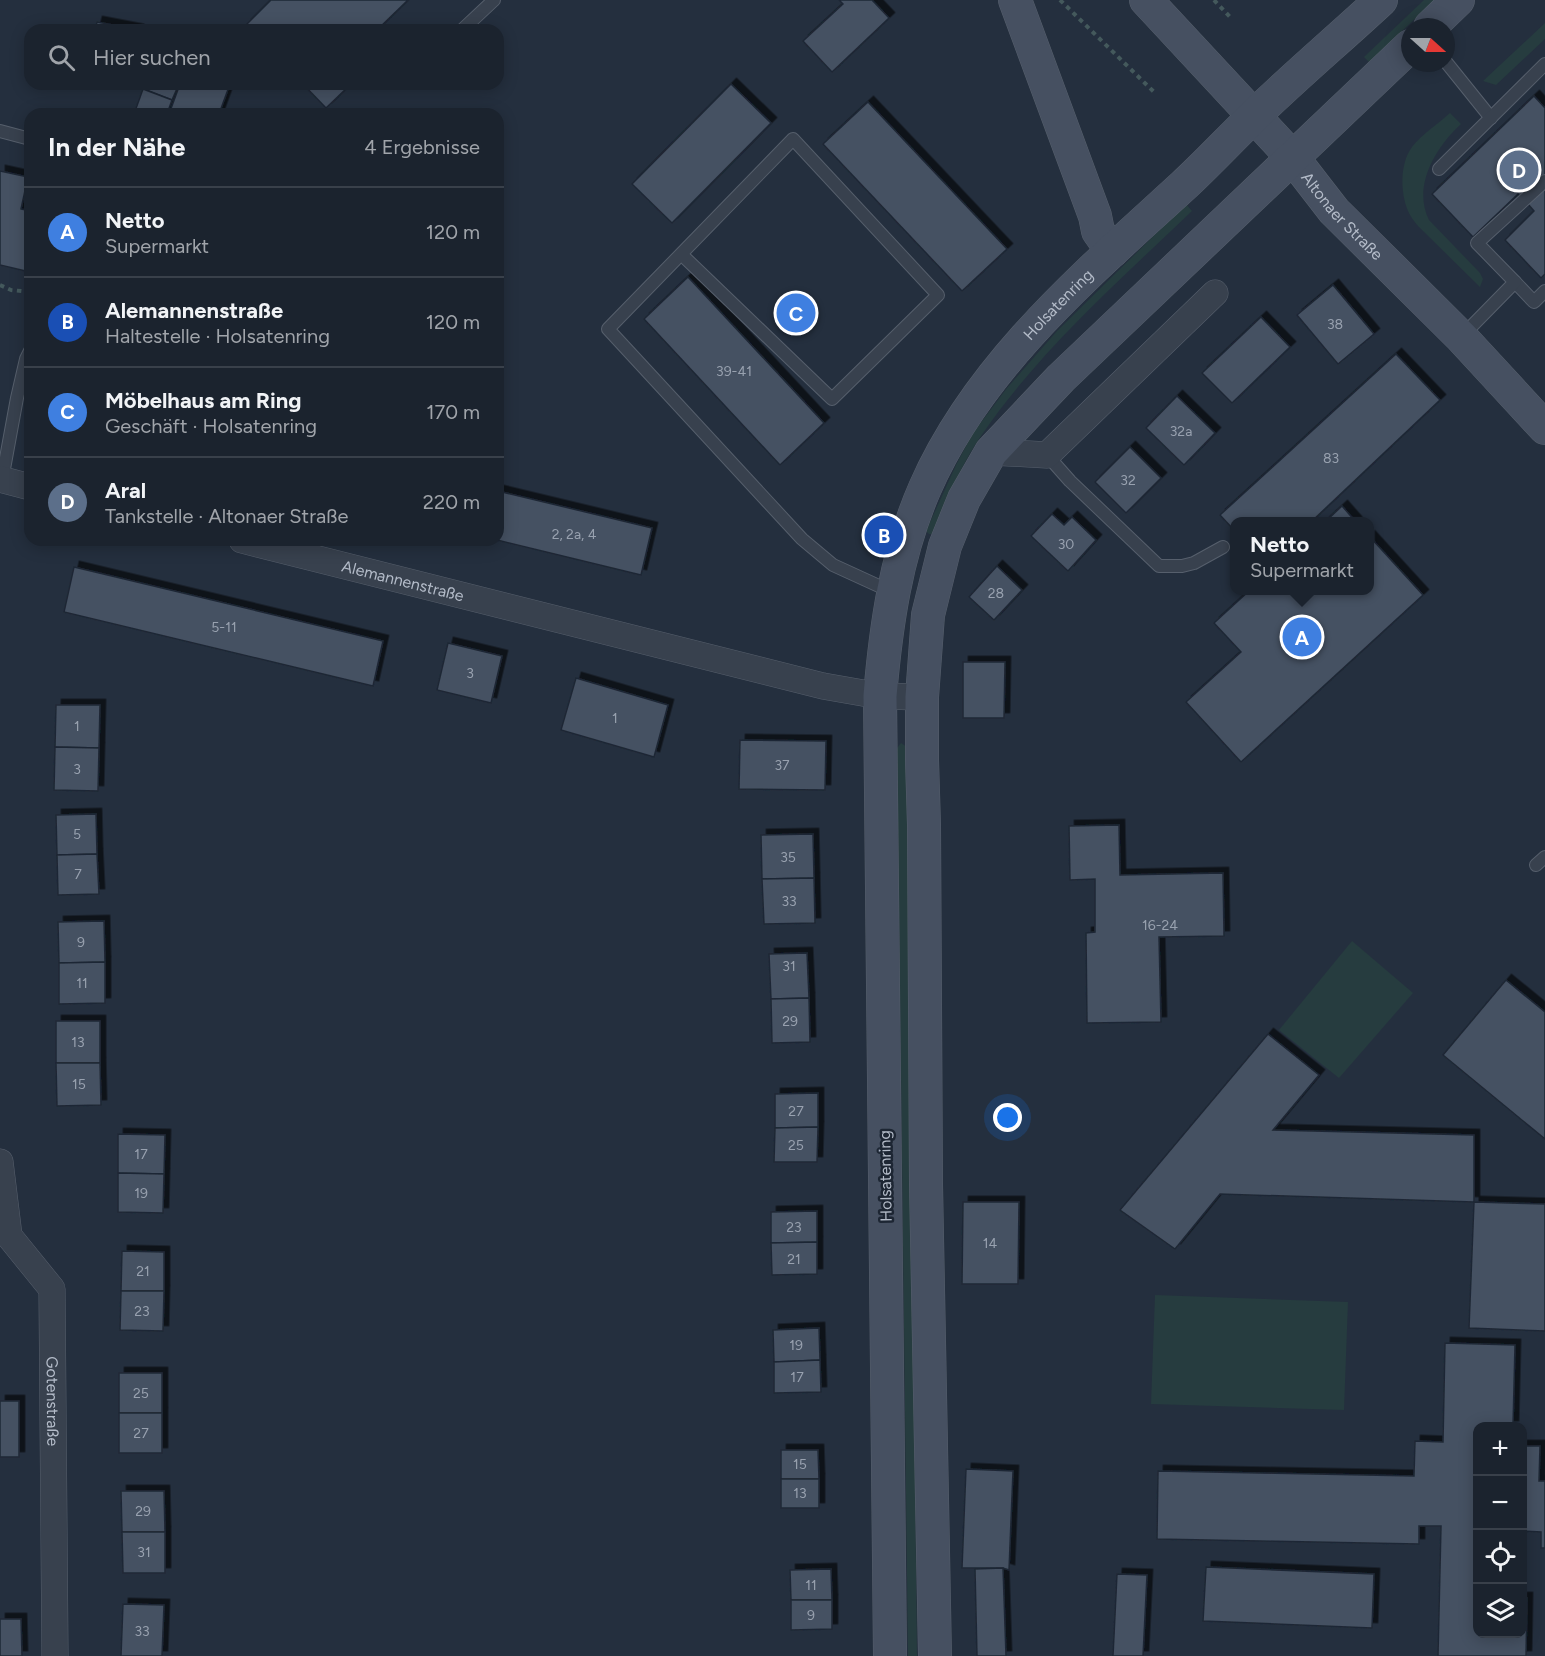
<!DOCTYPE html>
<html lang="de">
<meta charset="utf-8">
<style>
body{margin:0;font-family:Figtree,sans-serif;background:#242b36;color:#f1f3f6}
.controls{position:absolute;right:18px;bottom:18px;display:grid;overflow:hidden;border-radius:12px;box-shadow:0 3px 15px #0003}
.controls button{width:54px;height:54px;display:grid;place-items:center;padding:0;border:0;border-bottom:2px solid #39404a;background:#1b232e;color:#f1f3f6;font:30px sans-serif}
.compass{position:absolute;left:1401px;top:18px;width:54px;height:54px;border-radius:50%;background:#1b232e;box-shadow:0 3px 15px #0003;rotate:111deg}
.you{position:absolute;left:1008px;top:1118px;width:21px;height:21px;margin:-15px;border:4px solid #fff;border-radius:50%;background:#1a73e8;box-shadow:0 0 0 9px #1a73e833}
.badge{display:grid;place-items:center;width:39px;height:39px;border-radius:50%;background:#8ab4f8;color:#fff;font-size:20px;font-weight:700}
.pin{position:absolute;translate:-50% -50%;border:3px solid #fff;box-shadow:0 2px 6px #0006}
.popup{position:absolute;left:1230px;top:517px;width:144px;height:78px;box-sizing:border-box;display:grid;place-content:center;border-radius:12px;background:#1b232e;filter:drop-shadow(0 2px 4px #0005);font-size:20px;white-space:nowrap;color:#a0a4aa}
.popup b{font-size:22px;color:#f1f3f6}
.popup::after{content:'';position:absolute;left:50%;top:100%;margin-left:-12px;border:12px solid transparent;border-top-color:#1b232e}
.list{margin:0;padding:0;list-style:none}
h2{display:flex;justify-content:space-between;align-items:center;height:78px;margin:0;padding:0 24px;font-size:26px}
h2 small{font-size:20px;font-weight:400;color:#a0a4aa}
.list li{display:grid;grid-template-columns:39px 1fr auto;gap:18px;align-items:center;box-sizing:border-box;height:90px;padding:0 24px;border-top:2px solid #39404a}
.list b{display:block;font-size:22px;white-space:nowrap}
.list p{margin:0;font-size:20px;white-space:nowrap;color:#a0a4aa}
.list em{font-size:20px;font-style:normal;color:#a0a4aa}
.icon{flex:none;width:33px;height:33px;fill:none;stroke:currentColor;stroke-width:2;stroke-linecap:round;stroke-linejoin:round}
.map{position:relative;flex:none;width:1545px;height:1656px;overflow:hidden}
.search{position:absolute;background:#1b232e;box-shadow:0 3px 15px #0003;left:24px;top:24px;width:480px;height:66px;display:flex;align-items:center;gap:15px;box-sizing:border-box;padding:0 21px;border-radius:18px;color:#a0a4aa;font-size:22px}
.panel{position:absolute;background:#1b232e;box-shadow:0 3px 15px #0003;left:24px;top:108px;width:480px;height:438px;border-radius:18px}
.map>svg:first-child{display:block}
.grass{fill:#263c3f}
.building{fill:#455162;stroke:#1f2835;stroke-width:1.5;filter:url(#shadow)}
.lines{fill:none;stroke-linecap:round;stroke-linejoin:round}
.lane-casing{stroke:#565f6c;stroke-width:14}
.street-casing{stroke:#565f6c;stroke-width:27}
.secondary-casing{stroke:#565f6c;stroke-width:34}
.path{stroke:#44595c;stroke-width:4;stroke-dasharray:4.5 4.5;stroke-linecap:butt}
.lane{stroke:#38414e;stroke-width:12}
.street{stroke:#38414e;stroke-width:26}
.secondary{stroke:#465061;stroke-width:33}
.labels{text-anchor:middle;stroke-width:5;stroke-linejoin:round;paint-order:stroke}
.number-label{font-size:14px;fill:#98a1af}
.street-label{font-size:16px;fill:#b4bcc9;stroke:#1d2633}
</style>
<div class="map">
<svg width="1545" height="1656" viewBox="0 0 1545 1656">
<defs>
<filter id="shadow"><feDropShadow dx="5.5" dy="-5.5" stdDeviation="0" flood-color="#0009"/></filter>
</defs>
<rect width="100%" height="100%" fill="#242f3e"/>
<g class="grass">
<path d="M1424,0H1435L1369,62L1364,57Z"/>
<path d="M1545,23V39L1496,85L1483,81Z"/>
<path d="M1450,113L1461,124C1436,147 1412,186 1429,220L1480,273L1483,279L1480,287L1418,226C1415,222 1412,219 1410,215C1400,197 1399,164 1412,147C1422,134 1438,124 1450,113Z"/>
<path d="M1186,204L1192,211C1118,282 1039,351 981,436C960,466 947,501 933,534H929L927,532V529L956,465L973,433L1007,388L1057,331Z"/>
<path d="M901,743L907,747L917,1656H908L897,748Z"/>
<path d="M1352,941L1413,993L1339,1078L1279,1030Z"/>
<path d="M1155,1295L1348,1302L1344,1410L1151,1404Z"/>
</g>
<g class="building">
<path d="M271,0H408L377,30H251L246,25Z"/>
<path d="M839,0H872L889,18L832,72L803,41L843,4Z"/>
<path d="M97,22L139,30H95Z"/>
<path d="M131,84H179L172,100Z"/>
<path d="M180,84H230L219,114H169Z"/>
<path d="M303,84H351L326,108Z"/>
<path d="M731,84L771,123L672,223L632,184Z"/>
<path d="M143,89L172,100L167,114H134Z"/>
<path d="M1534,96L1545,108V188L1528,204L1518,194L1473,237L1432,194Z"/>
<path d="M868,102L1007,249L962,291L823,144Z"/>
<path d="M0,171L28,177L21,209L30,211V272L0,265Z"/>
<path d="M1545,188V274L1541,278L1505,240L1534,211L1528,204Z"/>
<path d="M688,277L824,423L780,465L644,319Z"/>
<path d="M1333,285L1374,334L1338,364L1297,315Z"/>
<path d="M1261,317L1290,347L1232,403L1202,373Z"/>
<path d="M1396,354L1440,400L1311,522H1234V530L1220,515Z"/>
<path d="M1177,396L1215,433L1184,465L1146,428Z"/>
<path d="M1130,447L1161,478L1126,513L1095,482Z"/>
<path d="M498,491L652,528L641,575L497,540Z"/>
<path d="M1342,506L1356,522H1325Z"/>
<path d="M1052,514L1064,525L1072,517L1096,540L1068,571L1031,536Z"/>
<path d="M1370,537L1423,595L1241,762L1186,702L1241,652L1214,623L1250,590H1370Z"/>
<path d="M997,566L1022,590L994,620L969,597Z"/>
<path d="M74,567L383,641L373,686L64,612Z"/>
<path d="M448,643L502,656L491,703L437,690Z"/>
<path d="M963,662H1005L1004,718H963Z"/>
<path d="M576,678L668,705L654,757L561,730Z"/>
<path d="M56,705H100L99,748L55,747Z"/>
<path d="M740,740L826,741L825,790L739,789Z"/>
<path d="M55,747L99,748L98,791L54,790Z"/>
<path d="M96,814L97,854L57,855L56,815Z"/>
<path d="M1119,825L1120,875L1223,873L1224,936L1159,937L1161,1022L1087,1023L1086,933L1095,932V879L1070,880L1069,826Z"/>
<path d="M813,834L814,878L762,879L761,835Z"/>
<path d="M97,854L99,894L58,895L57,855Z"/>
<path d="M814,878L815,923L764,924L762,879Z"/>
<path d="M104,921L105,962L59,963L58,922Z"/>
<path d="M807,953L809,998L771,999L769,954Z"/>
<path d="M105,962V1003L59,1004V963Z"/>
<path d="M1506,980L1545,1012V1139L1443,1055Z"/>
<path d="M809,998L810,1042L772,1043L771,999Z"/>
<rect x="56" y="1021" width="44" height="42"/>
<path d="M1268,1034L1319,1075L1273,1130L1474,1135V1202L1220,1194L1175,1249L1120,1210Z"/>
<path d="M56,1063H100L101,1105L57,1106Z"/>
<path d="M818,1093V1127L775,1128V1094Z"/>
<path d="M818,1127L817,1162H774L775,1128Z"/>
<path d="M118,1134L165,1135L164,1174L118,1173Z"/>
<path d="M118,1173L164,1174L163,1213L118,1212Z"/>
<path d="M963,1202H1019L1018,1284H962Z"/>
<path d="M1474,1202L1545,1204V1331L1469,1328Z"/>
<path d="M817,1211V1242L771,1243V1212Z"/>
<path d="M817,1242V1274L772,1275L771,1243Z"/>
<path d="M122,1251L164,1252V1291H121Z"/>
<path d="M121,1291H164L163,1331L120,1330Z"/>
<path d="M819,1328L820,1360L774,1362L773,1330Z"/>
<path d="M1445,1343L1515,1345L1513,1426H1478V1634H1522V1598H1527L1526,1656H1438L1441,1526H1419V1544L1157,1539L1158,1471L1414,1476L1415,1441L1443,1442Z"/>
<path d="M820,1360L821,1392L774,1393V1362Z"/>
<rect x="119" y="1373" width="43" height="40"/>
<rect x="0" y="1401" width="19" height="56"/>
<rect x="119" y="1413" width="43" height="40"/>
<path d="M1522,1446H1540L1539,1481H1545V1548H1541V1532L1522,1531Z"/>
<path d="M781,1450H818L819,1479H781Z"/>
<path d="M966,1469L1013,1471L1009,1570L1003,1568H962Z"/>
<rect x="781" y="1479" width="38" height="29"/>
<path d="M121,1491H164L165,1532H122Z"/>
<path d="M122,1532H165V1573H123Z"/>
<path d="M1206,1567L1374,1574L1372,1628L1203,1621Z"/>
<path d="M1003,1568L1006,1656H977L975,1569Z"/>
<path d="M831,1569L832,1600H791L790,1570Z"/>
<path d="M1117,1574L1147,1575L1143,1656H1113Z"/>
<path d="M791,1600H832V1629L791,1630Z"/>
<path d="M123,1604L164,1605L162,1656H121Z"/>
<path d="M0,1619H21L22,1656H0Z"/>
</g>
<g class="lines">
<g class="lane-casing">
<g id="lane">
<path d="M462,30L494,0"/>
<path d="M1446,62L1491,118"/>
<path d="M0,131L30,139"/>
<path d="M1439,169L1545,64"/>
<path d="M681,254L832,399L938,295L793,139L608,329L802,539L833,565L892,592"/>
<path d="M1515,282L1534,302L1545,291"/>
<path d="M1462,336L1515,282L1477,243L1545,181"/>
<path d="M1047,455L1070,481L1159,566H1182L1194,563L1223,547"/>
<path d="M2,480L17,398L26,359L30,351"/>
<path d="M1536,865L1545,857"/>
</g>
</g>
<g class="street-casing">
<g id="street">
<path d="M991,452L1047,455L1215,293"/>
<path d="M0,479L30,487"/>
<path id="s1" d="M242,540L823,686L880,696L922,697"/>
<path id="s2" d="M0,1162L9,1236L52,1289L55,1656"/>
</g>
</g>
<g class="secondary-casing">
<g id="secondary">
<path d="M1015,0L1095,216L1098,231L1112,251"/>
<path id="s3" d="M1146,0L1293,158L1334,211L1461,337L1545,428"/>
<path d="M1430,27L1458,0"/>
<path id="s4" d="M890,1656L880,696C886,625 896,554 925,488C979,365 1086,275 1183,186C1207,164 1230,139 1254,116C1295,76 1339,39 1381,0"/>
<path d="M935,1656L926,1184L924,825L922,760V697L928,615L945,546L964,499L991,452L1061,378L1410,46"/>
</g>
</g>
<g class="path">
<path d="M1060,0L1155,93"/>
<path d="M1214,0L1232,19"/>
<path d="M0,285L11,290L30,292"/>
</g>
<use href="#lane" class="lane"/>
<use href="#street" class="street"/>
<use href="#secondary" class="secondary"/>
</g>
<g class="labels">
<g class="number-label">
<text x="1335" y="329">38</text>
<text x="734" y="376">39-41</text>
<text x="1181" y="436">32a</text>
<text x="1331" y="463">83</text>
<text x="1128" y="485">32</text>
<text x="574" y="539">2, 2a, 4</text>
<text x="1066" y="549">30</text>
<text x="996" y="598">28</text>
<text x="224" y="632">5-11</text>
<text x="470" y="678">3</text>
<text x="615" y="723">1</text>
<text x="77" y="731">1</text>
<text x="782" y="770">37</text>
<text x="77" y="774">3</text>
<text x="77" y="839">5</text>
<text x="788" y="862">35</text>
<text x="78" y="879">7</text>
<text x="789" y="906">33</text>
<text x="1160" y="930">16-24</text>
<text x="81" y="947">9</text>
<text x="789" y="971">31</text>
<text x="82" y="988">11</text>
<text x="790" y="1026">29</text>
<text x="78" y="1047">13</text>
<text x="79" y="1089">15</text>
<text x="796" y="1116">27</text>
<text x="796" y="1150">25</text>
<text x="141" y="1159">17</text>
<text x="141" y="1198">19</text>
<text x="794" y="1232">23</text>
<text x="990" y="1248">14</text>
<text x="794" y="1264">21</text>
<text x="143" y="1276">21</text>
<text x="142" y="1316">23</text>
<text x="796" y="1350">19</text>
<text x="797" y="1382">17</text>
<text x="141" y="1398">25</text>
<text x="141" y="1438">27</text>
<text x="800" y="1469">15</text>
<text x="800" y="1498">13</text>
<text x="143" y="1516">29</text>
<text x="144" y="1557">31</text>
<text x="811" y="1590">11</text>
<text x="811" y="1620">9</text>
<text x="142" y="1636">33</text>
</g>
<g class="street-label">
<text dy="6" stroke="none"><textPath href="#s3" startOffset="292">Altonaer Straße</textPath></text>
<text dy="6" stroke="none"><textPath href="#s4" startOffset="1402">Holsatenring</textPath></text>
<text dy="6" stroke="none"><textPath href="#s1" startOffset="166">Alemannenstraße</textPath></text>
<text transform="translate(885 1176) rotate(-91)" y="6">Holsatenring</text>
<text dy="6" stroke="none"><textPath href="#s2" startOffset="255">Gotenstraße</textPath></text>
</g>
</g>
</svg>
<div class="controls">
<button>+</button>
<button>−</button>
<button><svg class="icon" aria-label="locate" viewBox="0 0 24 24"><circle cx="12" cy="12" r="6"/><path d="M12 2v4M12 18v4M2 12h4M18 12h4"/></svg></button>
<button><svg class="icon" aria-label="layers" viewBox="0 0 24 24"><path d="M12 4l9 5-9 5-9-5zM3 14l9 5 9-5"/></svg></button>
</div>
<svg class="compass" viewBox="-18 -18 36 36"><path d="M0-13l5 13h-10z" fill="#e53935"/><path d="M0 13l5-13h-10z" fill="#a0a4aa"/></svg>
<div class="you"></div>
<div class="pin badge" style="left:1302px;top:637px;background:#3f7fe0">A</div>
<div class="popup"><b>Netto</b>Supermarkt</div>
<div class="pin badge" style="left:884px;top:535px;background:#1a4fb4">B</div>
<div class="pin badge" style="left:796px;top:313px;background:#3f7fe0">C</div>
<div class="pin badge" style="left:1519px;top:170px;background:#5c6f8a">D</div>
<div class="search"><svg class="icon" aria-label="search" viewBox="0 0 24 24"><circle cx="10" cy="10" r="6"/><path d="M15 15l6 6"/></svg>Hier suchen</div>
<section class="panel">
<h2>In der Nähe<small>4 Ergebnisse</small></h2>
<ul class="list">
<li><span class="badge" style="background:#3f7fe0">A</span><div><b>Netto</b><p>Supermarkt</p></div><em>120 m</em></li>
<li><span class="badge" style="background:#1a4fb4">B</span><div><b>Alemannenstraße</b><p>Haltestelle · Holsatenring</p></div><em>120 m</em></li>
<li><span class="badge" style="background:#3f7fe0">C</span><div><b>Möbelhaus am Ring</b><p>Geschäft · Holsatenring</p></div><em>170 m</em></li>
<li><span class="badge" style="background:#5c6f8a">D</span><div><b>Aral</b><p>Tankstelle · Altonaer Straße</p></div><em>220 m</em></li>
</ul>
</section>
</div>
